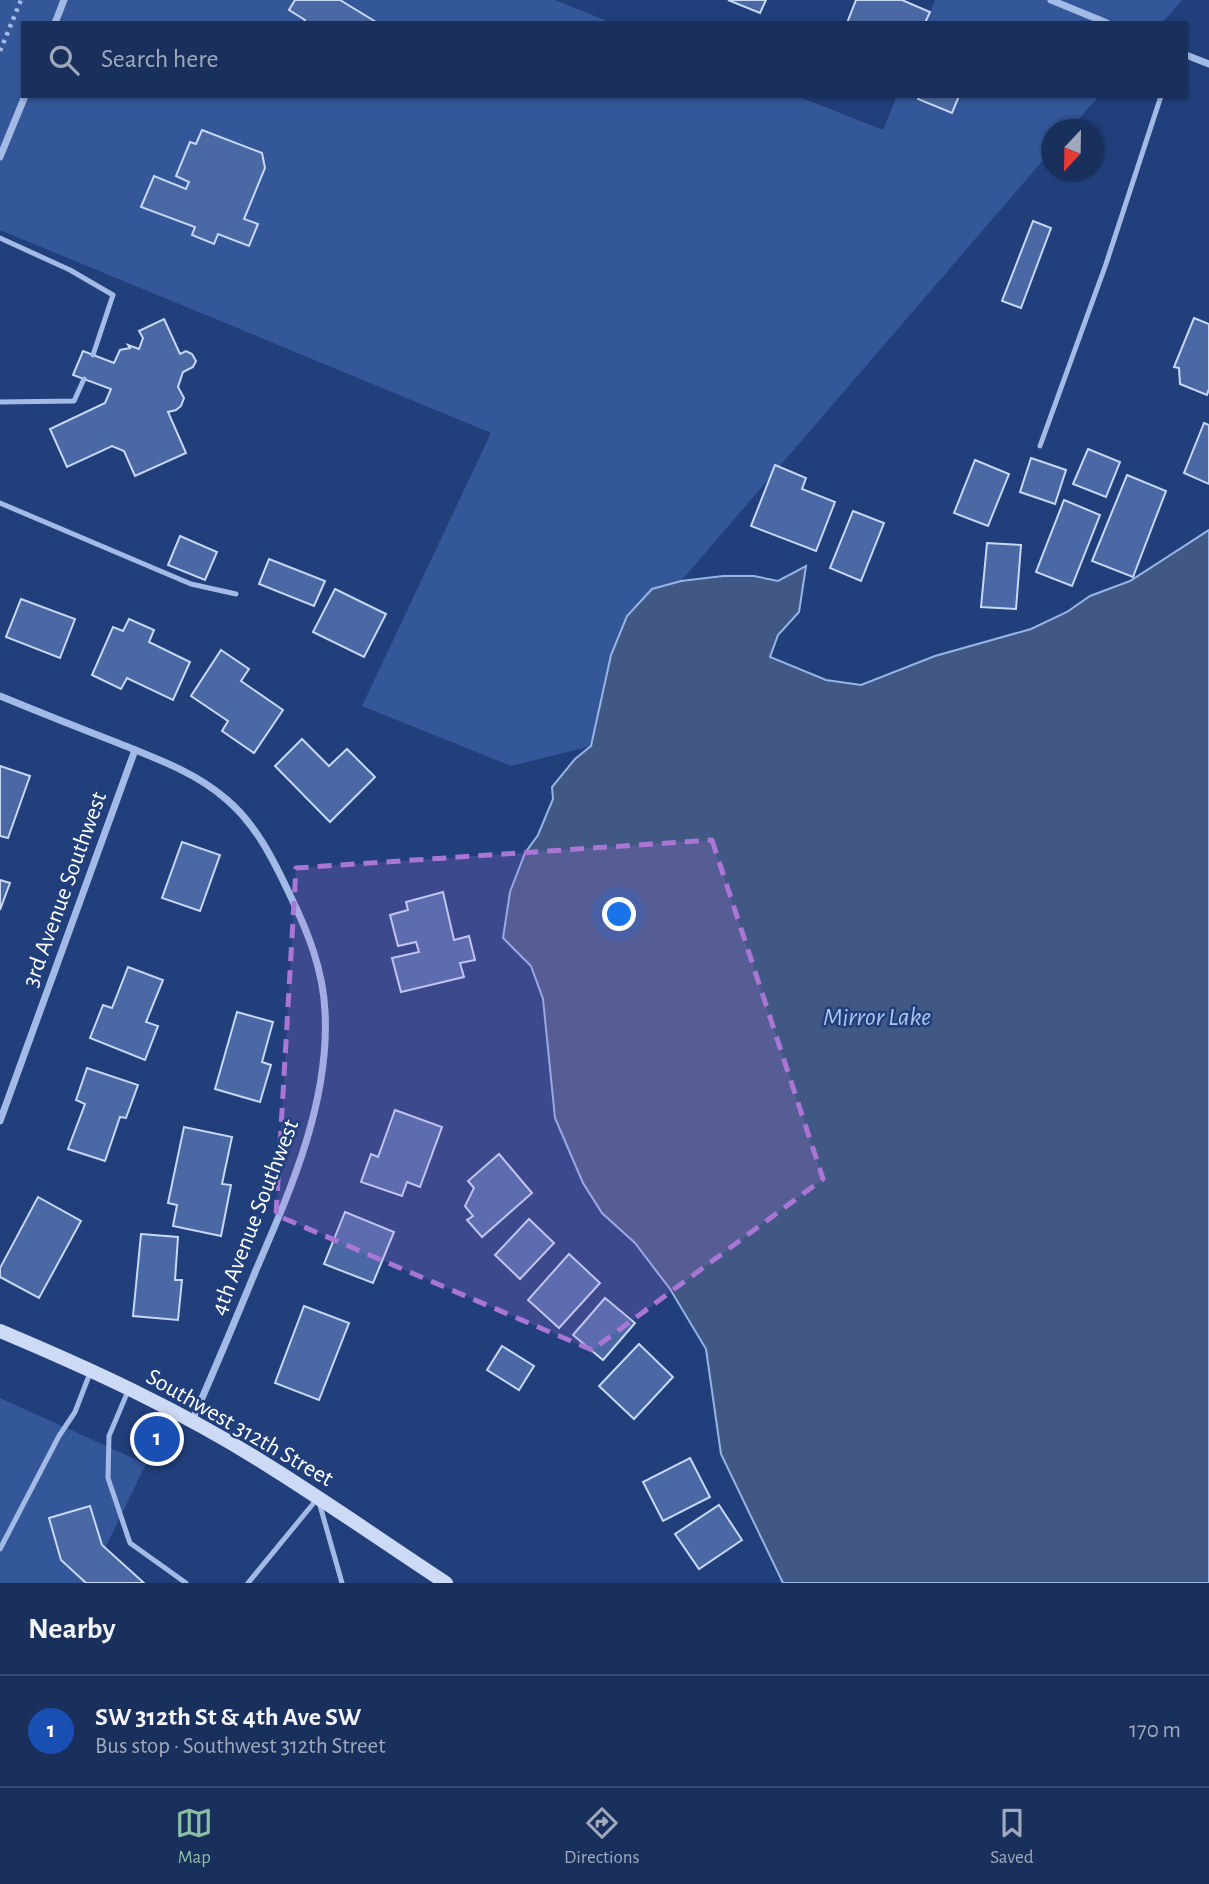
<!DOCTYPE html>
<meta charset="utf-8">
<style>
body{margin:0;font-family:"Alegreya Sans",sans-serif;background:#263b65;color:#f1f3f6}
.compass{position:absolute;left:1041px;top:119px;width:63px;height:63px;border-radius:50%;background:#192f5c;box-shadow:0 2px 5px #0004;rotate:202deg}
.you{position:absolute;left:620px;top:915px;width:24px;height:24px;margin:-18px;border:5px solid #fff;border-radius:50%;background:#1a73e8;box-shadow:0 0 0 10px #1a73e833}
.badge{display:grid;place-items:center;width:46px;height:46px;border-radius:50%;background:#8abfa5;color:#fff;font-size:23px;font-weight:700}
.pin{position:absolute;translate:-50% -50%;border:4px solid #fff;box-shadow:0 2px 7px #0006}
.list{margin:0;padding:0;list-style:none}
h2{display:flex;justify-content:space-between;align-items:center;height:91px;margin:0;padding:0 28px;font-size:30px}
h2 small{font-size:23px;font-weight:400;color:#9fa9bb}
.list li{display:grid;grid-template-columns:46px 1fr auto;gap:21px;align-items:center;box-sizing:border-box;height:112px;padding:0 28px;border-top:2px solid #374a72}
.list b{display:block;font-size:26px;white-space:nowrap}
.list p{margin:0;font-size:23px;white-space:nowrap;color:#9fa9bb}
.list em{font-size:23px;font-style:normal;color:#9fa9bb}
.icon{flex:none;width:38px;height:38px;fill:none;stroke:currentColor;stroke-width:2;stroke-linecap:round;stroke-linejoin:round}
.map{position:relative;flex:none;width:1209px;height:1583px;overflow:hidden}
.search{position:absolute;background:#192f5c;box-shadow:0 2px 5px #0004;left:21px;right:21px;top:21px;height:77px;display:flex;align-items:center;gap:18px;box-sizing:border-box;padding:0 24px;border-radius:0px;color:#9fa9bb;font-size:26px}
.sheet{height:203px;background:#192f5c}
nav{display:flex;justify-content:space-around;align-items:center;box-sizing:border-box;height:98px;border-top:2px solid #374a72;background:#192f5c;font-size:19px;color:#9fa9bb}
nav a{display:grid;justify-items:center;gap:4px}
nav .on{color:#8abfa5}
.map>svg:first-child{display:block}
.green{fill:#345799}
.water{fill:#415784;stroke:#97b4e7;stroke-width:2}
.building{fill:#4a69a4;stroke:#c7d7f4;stroke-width:2}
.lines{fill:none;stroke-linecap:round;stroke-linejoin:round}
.path{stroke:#a3bae6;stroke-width:4.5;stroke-dasharray:3.5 5;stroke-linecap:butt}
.lane{stroke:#a3bae6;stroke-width:5}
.street{stroke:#a3bae6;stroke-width:7}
.secondary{stroke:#cddaf5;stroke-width:14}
.marked{fill:#a976d5;fill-opacity:0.2;stroke:#a976d5;stroke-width:5;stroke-dasharray:14 9;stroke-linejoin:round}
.labels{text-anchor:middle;stroke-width:5;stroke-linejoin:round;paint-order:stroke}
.street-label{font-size:24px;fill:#fff;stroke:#213f7b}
.water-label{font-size:26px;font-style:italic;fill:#afc5ed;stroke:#213f7b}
</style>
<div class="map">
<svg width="1209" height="1583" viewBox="0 0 1209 1583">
<rect width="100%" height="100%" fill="#213f7b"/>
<g class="green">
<path d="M0,0H555L612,23H23V96H797L883,130L897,96H1099L1070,129L1052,130L1051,151L681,581L652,589L600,710L591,746L511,766L362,706L491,433L0,230Z"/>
<path d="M935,0H1182L1162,23H926Z"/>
<path d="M0,1398L146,1464L88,1583H0Z"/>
</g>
<path class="water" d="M1209,530V1583H783L721,1454L706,1349L670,1289L635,1243L602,1213L583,1183L555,1118L543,999L531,966L503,938L510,892L525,853L538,835L553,799L552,787L575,759L591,746L611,655L627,616L652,589L681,581L723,576H754L778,581L806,566L799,612L778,635L770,657L826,680L861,685L935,656L1031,629L1067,612L1090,596L1130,581Z"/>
<g class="building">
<path d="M295,0H340L376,22L303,23L305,20L289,10Z"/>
<path d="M728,0H766L760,13Z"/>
<path d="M856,0H902L930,12L925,23H847Z"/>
<path d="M919,96H959L952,113L918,99Z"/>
<path d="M202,130L262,153L265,168L244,219L258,224L249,246L218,234L214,244L192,235L195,227L141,207L154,176L186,189L189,182L176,176L190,142L196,144Z"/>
<path d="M1033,221L1051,228L1021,308L1002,301Z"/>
<path d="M1194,318L1209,324V389L1207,395L1180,384L1179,368L1174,367Z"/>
<path d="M164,319L180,354L186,351L192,354L196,361L193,367L183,372L178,387L184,398L181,406L176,410L168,412L186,453L135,476L124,451L112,446L67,467L50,429L105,403L111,389L73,375L83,351L114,363L120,350L130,348L128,345L139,349L143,338L139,331Z"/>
<path d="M1204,423L1209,425V484L1184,473Z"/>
<path d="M1088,449L1120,462L1106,497L1073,484Z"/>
<path d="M1031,458L1066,470L1055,504L1020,492Z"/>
<path d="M975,460L1009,474L988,526L954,513Z"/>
<path d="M775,465L806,478L802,489L835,502L816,551L751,526Z"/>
<path d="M1127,475L1166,491L1133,577L1092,561Z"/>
<path d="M1064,500L1100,515L1072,586L1036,572Z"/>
<path d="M853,511L884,523L861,581L830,568Z"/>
<path d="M180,536L217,552L205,580L168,565Z"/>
<path d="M987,543L1021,545L1016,609L981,607Z"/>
<path d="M269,559L325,581L314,606L259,584Z"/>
<path d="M335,589L386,614L364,657L313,632Z"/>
<path d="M21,599L75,619L60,658L6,637Z"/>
<path d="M129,619L154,630L149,642L190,662L173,700L127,678L121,689L92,675L113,627L123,631Z"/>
<path d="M221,650L249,669L241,681L283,710L254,753L222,731L228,721L191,696Z"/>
<path d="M302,739L329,766L347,749L375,777L330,822L275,766Z"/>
<path d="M0,766L30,776L8,838L0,836Z"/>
<path d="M182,842L220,855L200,911L162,898Z"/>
<path d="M0,880L10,883L0,910Z"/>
<path d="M443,892L454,940L469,936L475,960L460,963L464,977L401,992L392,958L419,952L416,942L398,946L390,915L408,910L406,902Z"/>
<path d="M128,967L163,980L146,1022L158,1026L145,1060L90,1038L103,1005L112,1008Z"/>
<path d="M237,1012L273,1022L262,1062L271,1065L260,1102L215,1089Z"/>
<path d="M87,1068L138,1085L126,1118L120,1117L105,1161L68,1149L85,1104L76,1100Z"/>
<path d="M395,1110L442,1127L420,1187L407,1182L402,1196L361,1182L371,1154L378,1157Z"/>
<path d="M184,1127L232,1137L222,1184L231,1185L221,1236L173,1226L177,1205L168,1203Z"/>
<path d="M499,1154L532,1193L482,1237L467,1220L473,1216L465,1206L474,1188L468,1181Z"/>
<path d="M38,1197L81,1221L39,1298L0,1277V1268Z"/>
<path d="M345,1212L394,1232L373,1283L324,1264Z"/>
<path d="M529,1219L554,1243L520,1279L495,1255Z"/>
<path d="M141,1234L178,1237L175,1280H182L178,1320L133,1316Z"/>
<path d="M569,1254L600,1283L559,1328L528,1300Z"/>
<path d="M605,1298L635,1323L603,1360L573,1335Z"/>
<path d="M304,1306L349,1323L319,1400L275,1383Z"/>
<path d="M639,1344L673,1377L634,1419L599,1386Z"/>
<path d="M502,1346L534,1366L519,1390L487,1370Z"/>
<path d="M690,1458L710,1497L663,1521L643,1482Z"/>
<path d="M719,1505L742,1540L699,1569L675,1534Z"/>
<path d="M90,1506L102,1545L144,1583H86L61,1560L49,1518Z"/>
</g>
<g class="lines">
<path class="path" d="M0,51L21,0"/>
<g class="lane">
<path d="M0,238L70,270L113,295L93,355"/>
<path d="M0,402L74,401L84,379"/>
<path d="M1040,446L1106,264L1161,96"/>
<path d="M0,503L191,584L236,594"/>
<path d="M128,1391L109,1436L108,1478L130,1543L186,1583"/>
<path d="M319,1502L342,1583"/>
<path d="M0,1549L59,1436L75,1412L90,1373"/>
<path d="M248,1583L317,1499"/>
</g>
<g class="street">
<path d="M1051,0L1107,23"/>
<path d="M55,23L64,0"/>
<path d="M1186,55L1209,64"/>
<path d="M0,157L25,96"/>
<path d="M0,696C39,712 79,728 118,743C155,758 195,772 226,799C256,824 274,861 290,895C308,932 323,970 325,1011C330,1101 291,1189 256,1270C235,1321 214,1371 192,1421"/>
<path d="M0,1121L135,750"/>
</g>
<path class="secondary" d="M0,1331C93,1370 186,1413 272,1468C331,1505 388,1545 446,1583"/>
</g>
<path class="marked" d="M712,840L823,1179L592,1350L276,1215L296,868Z"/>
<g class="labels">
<g class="street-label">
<text transform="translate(64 889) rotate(-70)" y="8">3rd Avenue Southwest</text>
<text transform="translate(254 1217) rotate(-69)" y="8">4th Avenue Southwest</text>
<text transform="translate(240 1427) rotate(30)" y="8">Southwest 312th Street</text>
</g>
<g class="water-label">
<text x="877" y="1025">Mirror Lake</text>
</g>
</g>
</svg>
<svg class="compass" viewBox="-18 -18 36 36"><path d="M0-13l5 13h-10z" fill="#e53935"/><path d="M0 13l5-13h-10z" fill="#9fa9bb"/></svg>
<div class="you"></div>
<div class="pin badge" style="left:157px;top:1439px;background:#1a4fb4">1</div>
<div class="search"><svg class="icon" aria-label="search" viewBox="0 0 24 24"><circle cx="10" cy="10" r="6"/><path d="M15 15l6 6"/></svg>Search here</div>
</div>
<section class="sheet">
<h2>Nearby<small></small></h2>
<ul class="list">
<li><span class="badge" style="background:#1a4fb4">1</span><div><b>SW 312th St &amp; 4th Ave SW</b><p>Bus stop · Southwest 312th Street</p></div><em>170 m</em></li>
</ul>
</section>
<nav>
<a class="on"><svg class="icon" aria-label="map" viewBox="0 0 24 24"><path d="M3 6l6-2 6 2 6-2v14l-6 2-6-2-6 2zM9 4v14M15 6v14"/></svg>Map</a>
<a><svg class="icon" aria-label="directions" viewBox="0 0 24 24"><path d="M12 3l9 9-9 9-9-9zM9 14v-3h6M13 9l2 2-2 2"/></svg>Directions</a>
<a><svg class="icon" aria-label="saved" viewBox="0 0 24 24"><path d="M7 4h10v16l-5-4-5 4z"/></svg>Saved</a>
</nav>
